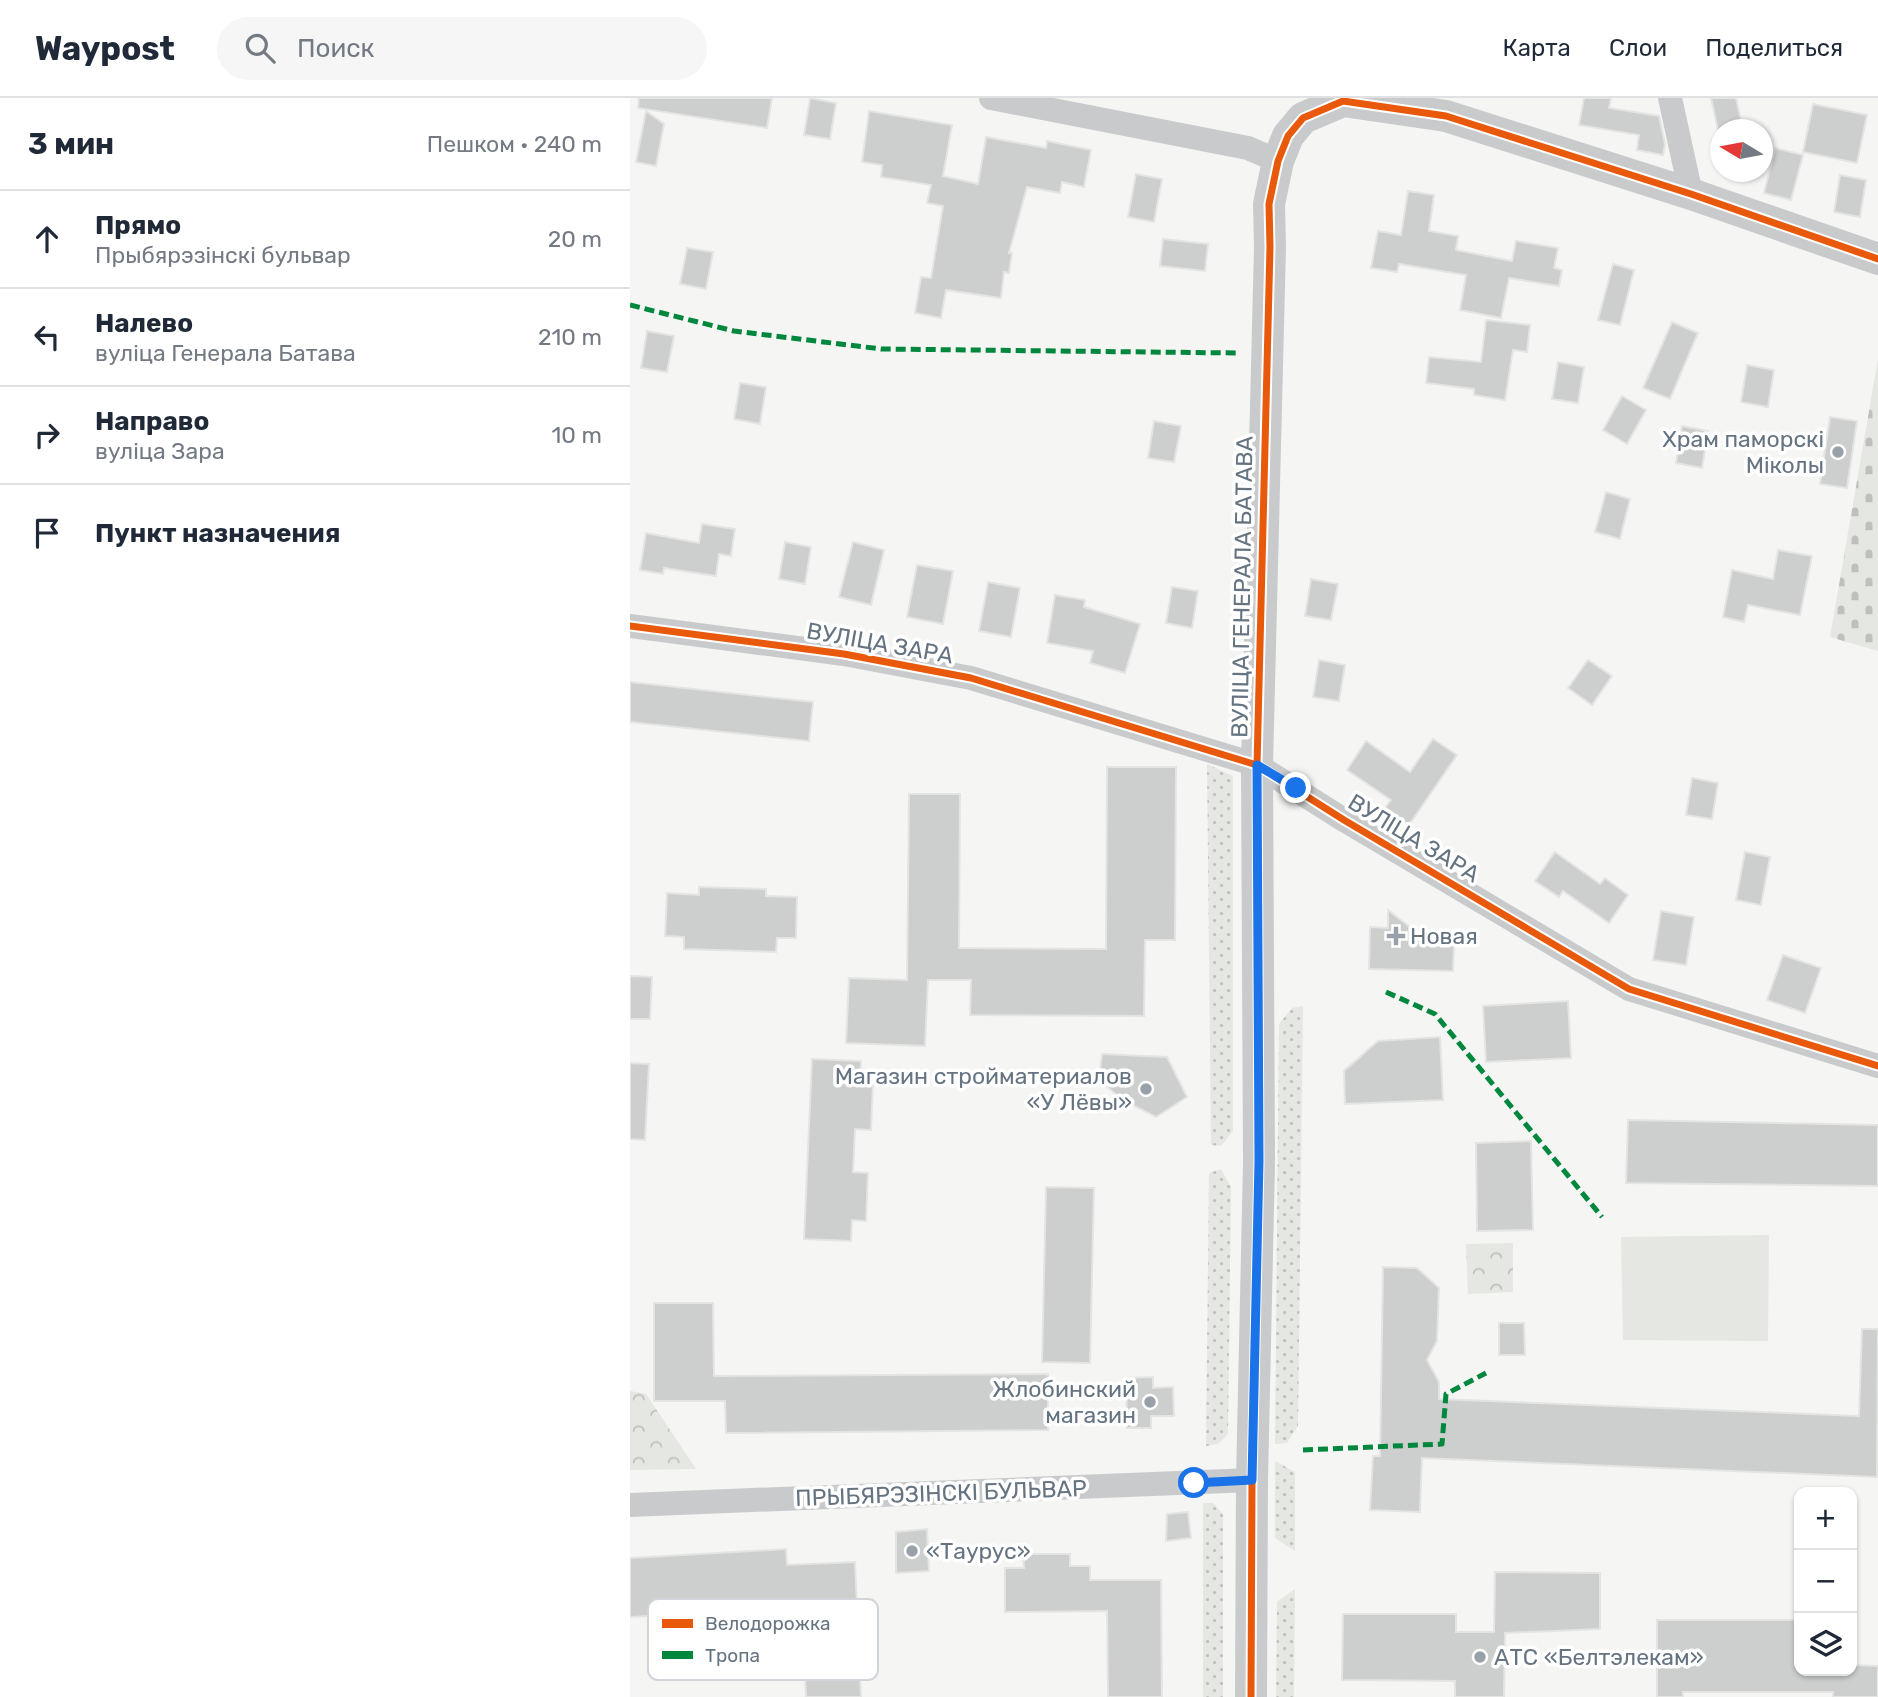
<!DOCTYPE html>
<html lang="ru">
<meta charset="utf-8">
<style>
body{margin:0;font-family:Rubik,sans-serif;background:#f6f6f7;color:#1f2937}
.controls{position:absolute;right:21px;bottom:21px;display:grid;overflow:hidden;border-radius:14px;box-shadow:0 2px 5px #0004}
.controls button{width:63px;height:63px;display:grid;place-items:center;padding:0;border:0;border-bottom:2px solid #e0e1e3;background:#fff;color:#1f2937;font:35px sans-serif}
.compass{position:absolute;left:1080px;top:21px;width:63px;height:63px;border-radius:50%;background:#fff;box-shadow:0 2px 5px #0004;rotate:280deg}
.stop{position:absolute;width:21px;height:21px;margin:-16px;border:5px solid #1a73e8;border-radius:50%;background:#fff}
.stop.end{background:#1a73e8;border-color:#fff;box-shadow:0 2px 7px #0008}
.list{margin:0;padding:0;list-style:none}
h2{display:flex;justify-content:space-between;align-items:center;height:91px;margin:0;padding:0 28px;font-size:30px}
h2 small{font-size:23px;font-weight:400;color:#747a83}
.list li{display:grid;grid-template-columns:46px 1fr auto;gap:21px;align-items:center;box-sizing:border-box;height:98px;padding:0 28px;border-top:2px solid #e0e1e3}
.list b{display:block;font-size:26px;white-space:nowrap}
.list p{margin:0;font-size:23px;white-space:nowrap;color:#747a83}
.list em{font-size:23px;font-style:normal;color:#747a83}
.icon{flex:none;width:38px;height:38px;fill:none;stroke:currentColor;stroke-width:2;stroke-linecap:round;stroke-linejoin:round}
.map{position:relative;flex:none;width:1248px;height:1599px;overflow:hidden}
header{display:flex;align-items:center;gap:42px;box-sizing:border-box;height:98px;padding:0 35px;background:#fff;border-bottom:2px solid #e0e1e3}
header strong{font-size:33px}
nav{display:flex;gap:38px;margin-inline-start:auto;font-size:24px}
.search{width:490px;height:63px;background:#f6f6f7;display:flex;align-items:center;gap:18px;box-sizing:border-box;padding:0 24px;border-radius:38px;color:#747a83;font-size:26px}
main{display:flex}
aside{flex:1;background:#fff}
.map>svg:first-child{display:block}
.grass{fill:url(#grass-dots)}
.cemetery{fill:url(#cemetery-stones)}
.park{fill:url(#park-crowns)}
.pitch{fill:#e4e7e2}
.building{fill:#cdcece;stroke:#e4e4e3;stroke-width:2}
.lines{fill:none;stroke-linecap:round;stroke-linejoin:round}
.minor{stroke:#c9cacb;stroke-width:24}
.tertiary{stroke:#c9cacb;stroke-width:32}
.quiet{stroke:#00873e;stroke-width:5;stroke-dasharray:10 5;stroke-linecap:butt}
.cycleway-casing{stroke:#fff;stroke-width:11}
.cycleway{stroke:#e8590c;stroke-width:7}
.route{stroke:#1a73e8;stroke-width:9}
.poi-dot{fill:#98a1aa;stroke:#fff;stroke-width:2.5}
.labels{text-anchor:middle;stroke-width:7;stroke-linejoin:round;paint-order:stroke}
.poi-label{font-size:23px;fill:#667482;stroke:#fff;text-anchor:end}
.street-label{font-size:23px;fill:#667482;stroke:#fff}
.key{fill:#fff;stroke:#d1d5da;stroke-width:2}
.key-label{font-size:19px;fill:#667482}
</style>
<header>
<strong>Waypost</strong>
<div class="search"><svg class="icon" aria-label="search" viewBox="0 0 24 24"><circle cx="10" cy="10" r="6"/><path d="M15 15l6 6"/></svg>Поиск</div>
<nav><a>Карта</a><a>Слои</a><a>Поделиться</a></nav>
</header>
<main>
<aside>
<h2>3 мин<small>Пешком · 240 m</small></h2>
<ul class="list">
<li><svg class="icon" aria-label="ahead" viewBox="0 0 24 24"><path d="M12 20V5M6 11l6-6 6 6"/></svg><div><b>Прямо</b><p>Прыбярэзінскі бульвар</p></div><em>20 m</em></li>
<li><svg class="icon" aria-label="left" viewBox="0 0 24 24"><path d="M17 20v-9H6M10 6l-5 5 5 5"/></svg><div><b>Налево</b><p>вуліца Генерала Батава</p></div><em>210 m</em></li>
<li><svg class="icon" aria-label="right" viewBox="0 0 24 24"><path d="M7 20v-9h11M14 6l5 5-5 5"/></svg><div><b>Направо</b><p>вуліца Зара</p></div><em>10 m</em></li>
<li><svg class="icon" aria-label="arrive" viewBox="0 0 24 24"><path d="M6 21V4h12l-3 4 3 4H6"/></svg><div><b>Пункт назначения</b></div></li>
</ul>
</aside>
<div class="map">
<svg width="1248" height="1599" viewBox="0 0 1248 1599">
<defs>
<pattern id="grass-dots" width="8" height="8" patternUnits="userSpaceOnUse" patternTransform="scale(1.75)"><rect width="8" height="8" fill="#e4e7e2"/><path d="M2 2h.1M6 6h.1" fill="none" stroke="#bdc0bd" stroke-width="1.8" stroke-linecap="round"/></pattern>
<pattern id="cemetery-stones" width="16" height="16" patternUnits="userSpaceOnUse" patternTransform="scale(1.75)"><rect width="16" height="16" fill="#e4e7e2"/><path d="M2 7V4a2 2 0 0 1 4 0v3zM10 15v-3a2 2 0 0 1 4 0v3z" fill="#bdc0bd"/></pattern>
<pattern id="park-crowns" width="20" height="18" patternUnits="userSpaceOnUse" patternTransform="scale(1.75)"><rect width="20" height="18" fill="#e4e7e2"/><path d="M2 6a3 3 0 1 1 6 0M12 15a3 3 0 1 1 6 0" fill="none" stroke="#bdc0bd"/></pattern>
</defs>
<rect width="100%" height="100%" fill="#f5f5f3"/>
<g class="grass">
<path d="M577,666L603,678V1033L591,1048L581,1047Z"/>
<path d="M673,908L668,1328L657,1345L645,1346L649,926L662,910Z"/>
<path d="M591,1071L601,1089L598,1336L588,1346L576,1348L579,1075Z"/>
<path d="M645,1363L665,1374V1453L645,1440Z"/>
<path d="M573,1405H583L593,1416V1599H573Z"/>
<path d="M665,1491L664,1599H646L647,1504Z"/>
</g>
<path class="cemetery" d="M1248,261V553L1200,539Z"/>
<g class="park">
<path d="M883,1145V1194L838,1196L836,1146Z"/>
<path d="M0,1293L16,1296L66,1371L0,1372Z"/>
</g>
<path class="pitch" d="M1139,1137L1138,1243L993,1242L991,1139Z"/>
<g class="building">
<path d="M9,0H142L137,30L8,10Z"/>
<path d="M180,0L206,5L200,41L174,37Z"/>
<path d="M954,0H981L979,10L1029,18L1035,46L1033,57L1007,52L1009,37L949,27Z"/>
<path d="M1081,0H1106L1113,32H1088Z"/>
<path d="M1183,6L1237,17L1227,65L1173,54Z"/>
<path d="M16,13L34,26L26,68L6,64Z"/>
<path d="M239,13L322,27L313,78L348,86L356,39L416,50L417,43L461,52L454,89L432,84L430,95L397,89L379,155H382L379,175L374,174L371,200L316,192L311,220L285,215L291,179L301,180L313,108L297,105L301,87L251,79L252,67L232,64Z"/>
<path d="M1145,50L1173,57L1161,102L1134,95Z"/>
<path d="M506,76L532,81L524,124L498,119Z"/>
<path d="M1210,77L1236,82L1230,119L1204,114Z"/>
<path d="M778,93L804,97L799,133L828,138L826,152L882,163L886,143L928,150L924,170L932,172L929,188L879,180L871,220L830,212L836,177L769,166L767,174L741,170L748,133L771,137Z"/>
<path d="M533,141L578,146L575,173L530,168Z"/>
<path d="M57,150L83,154L76,191L50,186Z"/>
<path d="M983,166L1004,172L990,227L968,222Z"/>
<path d="M856,222L900,227L897,254L883,252L875,302L844,297V291L796,285L799,259L851,264Z"/>
<path d="M1042,224L1068,235L1040,301L1013,290Z"/>
<path d="M17,233L44,238L37,274L11,270Z"/>
<path d="M928,264L954,269L948,305L922,301Z"/>
<path d="M1117,267L1144,272L1138,309L1111,304Z"/>
<path d="M110,285L136,289L130,326L104,321Z"/>
<path d="M992,298L1016,312L997,346L973,332Z"/>
<path d="M1200,319L1227,323L1217,390L1190,386Z"/>
<path d="M524,323L551,328L544,364L518,360Z"/>
<path d="M1052,328L1078,333L1072,370L1046,365Z"/>
<path d="M976,394L1000,401L990,441L965,434Z"/>
<path d="M72,426L105,431L101,458L89,456L86,478L34,470L33,476L10,472L16,435L69,445Z"/>
<path d="M155,444L181,449L175,486L149,481Z"/>
<path d="M223,444L254,452L241,507L209,499Z"/>
<path d="M1148,452L1182,458L1170,517L1118,507L1114,524L1093,519L1102,472L1143,481Z"/>
<path d="M287,467L323,473L313,526L277,519Z"/>
<path d="M681,481L708,486L701,522L675,518Z"/>
<path d="M358,484L390,490L381,539L349,533Z"/>
<path d="M542,489L568,493L562,530L536,525Z"/>
<path d="M425,497L455,502L454,509L510,526L495,575L460,565L463,553L417,545Z"/>
<path d="M689,562L715,567L709,603L683,599Z"/>
<path d="M958,562L982,578L962,607L938,590Z"/>
<path d="M0,584L183,604L179,643L0,624Z"/>
<path d="M803,641L827,657L779,727L755,710L761,702L717,672L736,643L780,674Z"/>
<path d="M477,669H546L545,842H515L514,918L340,917L341,882H298L295,948L216,945L219,880L277,882L279,696H330L329,850L476,851Z"/>
<path d="M1062,680L1088,685L1082,721L1056,717Z"/>
<path d="M925,754L970,786L975,780L998,797L979,825L933,793L929,799L905,783Z"/>
<path d="M1115,754L1140,759L1131,807L1106,802Z"/>
<path d="M69,789L136,791V798L167,799L166,840H147L146,854L54,851V839L35,838L37,795L69,797Z"/>
<path d="M758,812L802,846H824L823,873L739,871L740,829L758,830Z"/>
<path d="M1031,813L1064,819L1056,867L1023,862Z"/>
<path d="M1153,857L1191,870L1175,915L1137,902Z"/>
<path d="M0,878L22,879L20,921H0Z"/>
<path d="M938,903L941,960L856,964L853,908Z"/>
<path d="M810,939L813,1002L715,1006L714,973L748,943Z"/>
<path d="M472,956L537,959L557,999L526,1019L493,1002L469,982Z"/>
<path d="M182,961L231,963L230,984L243,985L241,1032L225,1031L223,1074L238,1075L236,1123L222,1122L221,1143L174,1141Z"/>
<path d="M0,965L19,966L15,1042L0,1041Z"/>
<path d="M998,1022L1248,1027V1088L996,1085Z"/>
<path d="M901,1043L903,1132L847,1133L846,1045Z"/>
<path d="M416,1089L464,1090L460,1265L412,1264Z"/>
<path d="M753,1169L787,1170L809,1190L807,1243L797,1262L809,1284V1301L1229,1318L1232,1231H1248L1247,1379L792,1360L790,1414L740,1412L743,1358H750Z"/>
<path d="M24,1205H83L84,1278L418,1276V1332L96,1335L95,1303H24Z"/>
<path d="M869,1225H894L895,1257H869Z"/>
<path d="M523,1279V1290L543,1289L544,1318H521V1330H497L496,1280Z"/>
<path d="M558,1414L561,1440L536,1443L537,1416Z"/>
<path d="M297,1431L299,1473L266,1475V1434Z"/>
<path d="M156,1451L157,1467L225,1464L231,1599H176L172,1510L0,1519V1460Z"/>
<path d="M393,1456H440V1468H460V1482H531L532,1599H478L477,1513L375,1514V1470H394Z"/>
<path d="M865,1474L970,1475V1531L875,1535L874,1599H825V1583L712,1582L713,1516H826V1534H864Z"/>
<path d="M1027,1522H1169V1573H1222V1567L1248,1568V1599H1203V1594H1053V1599H1027Z"/>
</g>
<g class="lines">
<g class="minor">
<path d="M361,0L618,50L648,63"/>
<path d="M1040,0L1061,96"/>
<path d="M0,528L214,556L341,580L627,667L714,722L999,891L1248,968"/>
<path d="M0,1407L622,1382"/>
</g>
<path class="tertiary" d="M621,1599L622,1382L629,1064L627,667L640,149L639,106L648,63L658,38L673,20L713,3L816,18L1061,96L1248,161"/>
<g class="quiet">
<path d="M0,207L104,233L251,251L607,255"/>
<path d="M756,894L805,916L972,1119"/>
<path d="M673,1352L812,1346L816,1296L856,1275"/>
</g>
<g class="cycleway-casing">
<g id="cycleway">
<path d="M0,528L214,556L341,580L627,667L714,722L999,891L1248,968"/>
<path d="M621,1599L622,1382L629,1064L627,667L640,149L639,106L648,63L658,38L673,20L713,3L816,18L1061,96L1248,161"/>
</g>
</g>
<use href="#cycleway" class="cycleway"/>
</g>
<g class="lines">
<path class="route" d="M564,1385L622,1382L629,1063L627,667L666,690"/>
</g>
<g class="poi-dot">
<circle cx="1208" cy="354" r="7"/>
<path d="M762.5 827.5h7v7h7v7h-7v7h-7v-7h-7v-7h7z"/>
<circle cx="516" cy="991" r="7"/>
<circle cx="520" cy="1304" r="7"/>
<circle cx="282" cy="1453" r="7"/>
<circle cx="850" cy="1559" r="7"/>
</g>
<g class="labels">
<g class="poi-label">
<text x="1194" y="349">Храм паморскі<tspan x="1194" dy="26">Міколы</tspan></text>
<text x="780" y="846" text-anchor="start">Новая</text>
<text x="502" y="986">Магазин стройматериалов<tspan x="502" dy="26">«У Лёвы»</tspan></text>
<text x="506" y="1299">Жлобинский<tspan x="506" dy="26">магазин</tspan></text>
<text x="296" y="1461" text-anchor="start">«Таурус»</text>
<text x="864" y="1567" text-anchor="start">АТС «Белтэлекам»</text>
</g>
<g class="street-label">
<text transform="translate(612 489) rotate(-89)" y="8">ВУЛІЦА ГЕНЕРАЛА БАТАВА</text>
<text transform="translate(250 545) rotate(10)" y="8">ВУЛІЦА ЗАРА</text>
<text transform="translate(784 740) rotate(31)" y="8">ВУЛІЦА ЗАРА</text>
<text transform="translate(311 1395) rotate(-2)" y="8">ПРЫБЯРЭЗІНСКІ БУЛЬВАР</text>
</g>
</g>
<rect x="18" y="1501" width="230" height="81" rx="10" class="key"/>
<rect x="32" y="1521" width="31" height="9" fill="#e8590c"/>
<rect x="32" y="1553" width="31" height="8" fill="#00873e"/>
<g class="key-label">
<text x="75" y="1532">Велодорожка</text>
<text x="75" y="1564">Тропа</text>
</g>
</svg>
<div class="controls">
<button>+</button>
<button>−</button>
<button><svg class="icon" aria-label="layers" viewBox="0 0 24 24"><path d="M12 4l9 5-9 5-9-5zM3 14l9 5 9-5"/></svg></button>
</div>
<svg class="compass" viewBox="-18 -18 36 36"><path d="M0-13l5 13h-10z" fill="#e53935"/><path d="M0 13l5-13h-10z" fill="#747a83"/></svg>
<div class="stop" style="left:564px;top:1385px"></div>
<div class="stop end" style="left:666px;top:690px"></div>
</div>
</main>
